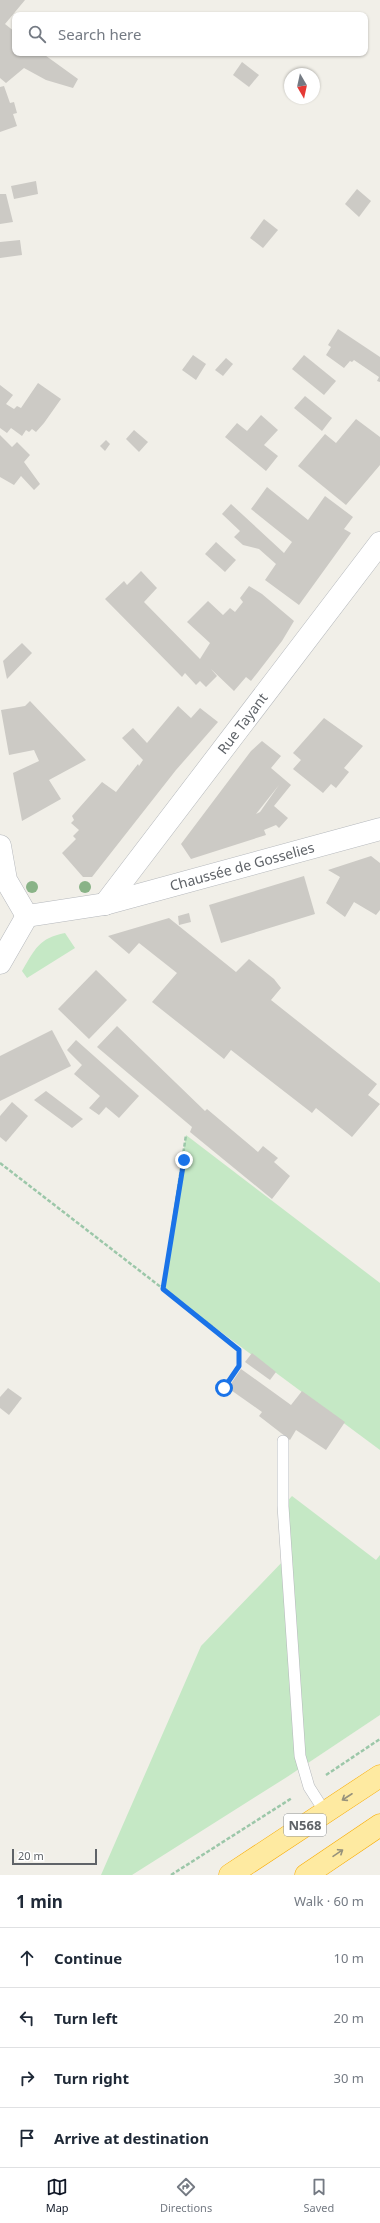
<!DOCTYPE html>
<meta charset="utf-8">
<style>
body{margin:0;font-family:"Noto Sans",sans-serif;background:#f2f2f3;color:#1f2937}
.compass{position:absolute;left:284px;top:68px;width:36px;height:36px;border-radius:50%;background:#fff;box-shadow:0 1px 3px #0004;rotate:171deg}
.scale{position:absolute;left:12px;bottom:10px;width:85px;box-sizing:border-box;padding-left:4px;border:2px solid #5f6368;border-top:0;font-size:11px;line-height:14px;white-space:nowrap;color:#5f6368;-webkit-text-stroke:3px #fff;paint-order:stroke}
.stop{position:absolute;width:12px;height:12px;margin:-9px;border:3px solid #1a73e8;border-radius:50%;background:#fff}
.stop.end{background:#1a73e8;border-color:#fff;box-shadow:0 1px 4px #0008}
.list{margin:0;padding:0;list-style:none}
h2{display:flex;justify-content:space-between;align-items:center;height:52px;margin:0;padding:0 16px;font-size:17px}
h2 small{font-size:13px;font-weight:400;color:#747a83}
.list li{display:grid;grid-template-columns:26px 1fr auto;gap:12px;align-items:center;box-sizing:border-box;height:60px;padding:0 16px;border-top:1px solid #e0e1e3}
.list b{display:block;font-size:15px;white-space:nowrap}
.list em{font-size:13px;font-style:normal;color:#747a83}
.icon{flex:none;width:22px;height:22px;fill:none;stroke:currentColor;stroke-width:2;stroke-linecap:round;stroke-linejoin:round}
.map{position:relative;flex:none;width:380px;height:1875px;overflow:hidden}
.search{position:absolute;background:#fff;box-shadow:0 1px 3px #0004;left:12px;right:12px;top:12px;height:44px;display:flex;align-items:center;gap:10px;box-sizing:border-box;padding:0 14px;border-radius:8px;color:#747a83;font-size:15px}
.sheet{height:292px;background:#fff}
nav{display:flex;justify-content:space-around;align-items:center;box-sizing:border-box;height:56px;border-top:1px solid #e0e1e3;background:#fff;font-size:11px;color:#747a83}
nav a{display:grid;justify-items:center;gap:2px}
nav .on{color:#111827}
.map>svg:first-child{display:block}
.green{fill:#c5e8c5}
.building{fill:#cccac5;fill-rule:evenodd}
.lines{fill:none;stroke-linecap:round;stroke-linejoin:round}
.service-casing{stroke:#b5b8bc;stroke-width:12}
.minor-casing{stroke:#b5b8bc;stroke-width:23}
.tertiary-casing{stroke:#b5b8bc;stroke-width:23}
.trunk-casing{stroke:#f9ab00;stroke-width:23}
.path{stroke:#9cc7a9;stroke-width:2.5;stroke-dasharray:4 2;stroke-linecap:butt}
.service{stroke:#fff;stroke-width:11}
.minor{stroke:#fff;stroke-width:22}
.tertiary{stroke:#fff;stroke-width:22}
.trunk{stroke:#feeaa1;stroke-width:22}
.tree{fill:#89b387}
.oneway{stroke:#97927c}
.route{stroke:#1a73e8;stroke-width:5}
.labels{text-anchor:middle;stroke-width:3.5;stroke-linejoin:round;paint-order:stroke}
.shield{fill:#fff;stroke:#8f9295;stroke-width:1}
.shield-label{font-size:13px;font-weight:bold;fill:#5f6368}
.street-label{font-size:14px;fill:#5f6368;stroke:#fff}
</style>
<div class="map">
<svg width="380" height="1875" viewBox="0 0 380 1875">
<rect width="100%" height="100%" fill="#f1efe8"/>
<g class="green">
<path d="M65,933L75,948L27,978L22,971C35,949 39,938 65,933Z"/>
<path d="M186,1135L380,1283V1450L163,1289Z"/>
<path d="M292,1496L376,1560L380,1555V1715L287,1777L132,1875H101L201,1646L286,1558L283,1506Z"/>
</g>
<g class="building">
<path d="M0,0H25L5,24L15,32V53H42L78,79L73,88L46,80L24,68L6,83L0,78Z"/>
<path d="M242,62L259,75L249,87L233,75Z"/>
<path d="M4,86L10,103L14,102L17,113L13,114L17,126L0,132V87Z"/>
<path d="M36,181L38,194L14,199L11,186Z"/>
<path d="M357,189L371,201L359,217L345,204Z"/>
<path d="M0,194H6L13,222L0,224Z"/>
<path d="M264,219L278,230L263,248L250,238Z"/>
<path d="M20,240L22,255L0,258V242Z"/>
<path d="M338,329L380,357V382L377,381L379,377L354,360L352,362L350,361L344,368L326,355L331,347L328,345Z"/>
<path d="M193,355L206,364L196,380L182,370Z"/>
<path d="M304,355L336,381L324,395L292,369Z"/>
<path d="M226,358L233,364L223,376L215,370Z"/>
<path d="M38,383L61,399L44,423L36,432L32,429L29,432L26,430L22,436L11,428L7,433L0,428V385L13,395L6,404L14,409L17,406L21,408Z"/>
<path d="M305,396L332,418L322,431L294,408Z"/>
<path d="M261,415L278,430L264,445L278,456L266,471L225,437L237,423L247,431Z"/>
<path d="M356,419L380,437V465L346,505L298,466L325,434L336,443Z"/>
<path d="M134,430L148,442L139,452L126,439Z"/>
<path d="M0,435L12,447L17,442L30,455L24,462L40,484L34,490L21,476L14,485L0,477Z"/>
<path d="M106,440L110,444L105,451L100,446Z"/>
<path d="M267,487L308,520L325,496L353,517L344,529L351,533L299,605L265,580L276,564L259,549L243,545L234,537L240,531L222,514L231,504L284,553L292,542L251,509Z"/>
<path d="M216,542L236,560L225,572L205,554Z"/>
<path d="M141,571L157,588L144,602L200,659L210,643L187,622L208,601L223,615L230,608L235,612L243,602L240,598L249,586L262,594L294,621L282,641L251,681L246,677L234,691L211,669L217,676L206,687L200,681L196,685L185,673L182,677L105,599L124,581L127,585Z"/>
<path d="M22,643L32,653L7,679L3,661Z"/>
<path d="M30,701L86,760L49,780L61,799L22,821L13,773L39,761L34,750L9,755L1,710L25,706Z"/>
<path d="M178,706L191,718L200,708L218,722L176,770L92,877H83L62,853L76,839L73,836L79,830L71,823L74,820L72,816L102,782L116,792L138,764L139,766L143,760L122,738L133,728L147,743Z"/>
<path d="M324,718L363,746L344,768L349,772L336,788L331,784L323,793L293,769L301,760L293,753Z"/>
<path d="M262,741L281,756L271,768L291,785L274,806L288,818L279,828L276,825L264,830L266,835L191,859L181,844L251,751ZM279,785L260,812L256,814Z"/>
<path d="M371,856L380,863V910L376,915L354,902L345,917L326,903L340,877L328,870Z"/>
<path d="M304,876L315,914L221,943L209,905Z"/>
<path d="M189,913L191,922L179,925L178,916Z"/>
<path d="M169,918L236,972L249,959L274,979L281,988L271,1000L377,1084L368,1095L380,1104L352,1137L316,1108L312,1113L231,1050L224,1059L152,1002L177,973L139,943L129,954L108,936Z"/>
<path d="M96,970L127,1000L89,1039L58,1009Z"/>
<path d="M117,1026L205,1111L207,1109L258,1152L263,1146L278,1158L274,1162L290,1176L272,1199L190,1132L192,1127L97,1047Z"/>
<path d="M52,1030L71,1066L0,1101V1056Z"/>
<path d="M76,1040L139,1096L119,1118L106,1107L99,1115L89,1108L100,1096L74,1074L82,1065L67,1050Z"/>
<path d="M46,1091L83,1119L72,1128L34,1100Z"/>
<path d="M12,1102L28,1116L6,1142L0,1137V1116Z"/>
<path d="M252,1353L276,1372L270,1380L245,1362Z"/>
<path d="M241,1369L291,1405L302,1391L345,1422L326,1450L296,1430L290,1440L259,1416L262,1412L228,1388Z"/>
<path d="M8,1388L22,1398L9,1415L0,1408V1397Z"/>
</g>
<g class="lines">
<g class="service-casing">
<path id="service" d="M283,1441V1506L300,1756L309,1787L325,1812"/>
</g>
<g class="minor-casing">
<g id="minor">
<path id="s1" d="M105,904L380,543"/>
</g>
</g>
<g class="tertiary-casing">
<g id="tertiary">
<path d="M0,846L6,880L27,916"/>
<path id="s2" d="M27,916L105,904L380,829"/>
<path d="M0,963L27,916"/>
</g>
</g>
<g class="trunk-casing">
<g id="trunk">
<path d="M230,1875L380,1776"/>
<path d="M306,1875L380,1825"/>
</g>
</g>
<g class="path">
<path d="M0,1163L210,1325L239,1350V1366L224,1388"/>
<path d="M163,1289L186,1135"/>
<path d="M326,1775L380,1739"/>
<path d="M171,1875L292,1798"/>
</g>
<use href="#service" class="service"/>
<use href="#minor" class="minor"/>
<use href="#tertiary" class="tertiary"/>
<use href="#trunk" class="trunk"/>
</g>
<g class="tree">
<circle cx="32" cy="887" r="6"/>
<circle cx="85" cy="887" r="6"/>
</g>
<defs><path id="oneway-shaft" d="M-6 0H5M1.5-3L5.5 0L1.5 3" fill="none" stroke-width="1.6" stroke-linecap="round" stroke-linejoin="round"/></defs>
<g class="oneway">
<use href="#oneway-shaft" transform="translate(347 1797) rotate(147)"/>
<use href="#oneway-shaft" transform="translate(338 1853) rotate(-34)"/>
</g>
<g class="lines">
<path class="route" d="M184,1160L163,1289L239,1350V1366L224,1388"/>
</g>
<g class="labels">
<rect class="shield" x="284" y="1814" width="42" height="22" rx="3"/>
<g class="shield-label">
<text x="305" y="1830">N568</text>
</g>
<g class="street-label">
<text dy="5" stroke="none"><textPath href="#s1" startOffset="227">Rue Tayant</textPath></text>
<text dy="5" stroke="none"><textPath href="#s2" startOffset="221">Chaussée de Gosselies</textPath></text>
</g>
</g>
</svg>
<svg class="compass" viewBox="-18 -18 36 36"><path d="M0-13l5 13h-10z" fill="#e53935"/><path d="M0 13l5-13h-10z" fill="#747a83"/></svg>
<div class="scale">20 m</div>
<div class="stop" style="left:224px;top:1388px"></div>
<div class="stop end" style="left:184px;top:1160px"></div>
<div class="search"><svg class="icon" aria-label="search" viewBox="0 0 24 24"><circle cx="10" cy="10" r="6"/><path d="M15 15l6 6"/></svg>Search here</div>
</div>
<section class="sheet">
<h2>1 min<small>Walk · 60 m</small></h2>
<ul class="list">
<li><svg class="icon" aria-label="ahead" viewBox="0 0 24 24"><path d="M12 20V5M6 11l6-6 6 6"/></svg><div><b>Continue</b></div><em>10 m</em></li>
<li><svg class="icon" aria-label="left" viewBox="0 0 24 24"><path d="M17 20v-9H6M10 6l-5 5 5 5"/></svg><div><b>Turn left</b></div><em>20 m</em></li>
<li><svg class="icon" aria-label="right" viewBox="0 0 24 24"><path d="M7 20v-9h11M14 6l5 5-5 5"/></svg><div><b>Turn right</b></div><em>30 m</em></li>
<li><svg class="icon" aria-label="arrive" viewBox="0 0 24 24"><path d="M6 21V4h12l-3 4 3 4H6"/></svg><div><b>Arrive at destination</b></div></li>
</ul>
</section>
<nav>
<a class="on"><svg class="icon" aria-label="map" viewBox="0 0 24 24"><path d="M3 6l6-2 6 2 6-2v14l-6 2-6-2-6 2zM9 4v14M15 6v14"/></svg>Map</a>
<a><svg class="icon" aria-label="directions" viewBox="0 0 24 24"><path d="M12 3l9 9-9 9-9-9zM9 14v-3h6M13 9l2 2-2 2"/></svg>Directions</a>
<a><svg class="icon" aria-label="saved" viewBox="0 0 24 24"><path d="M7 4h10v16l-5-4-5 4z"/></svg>Saved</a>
</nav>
